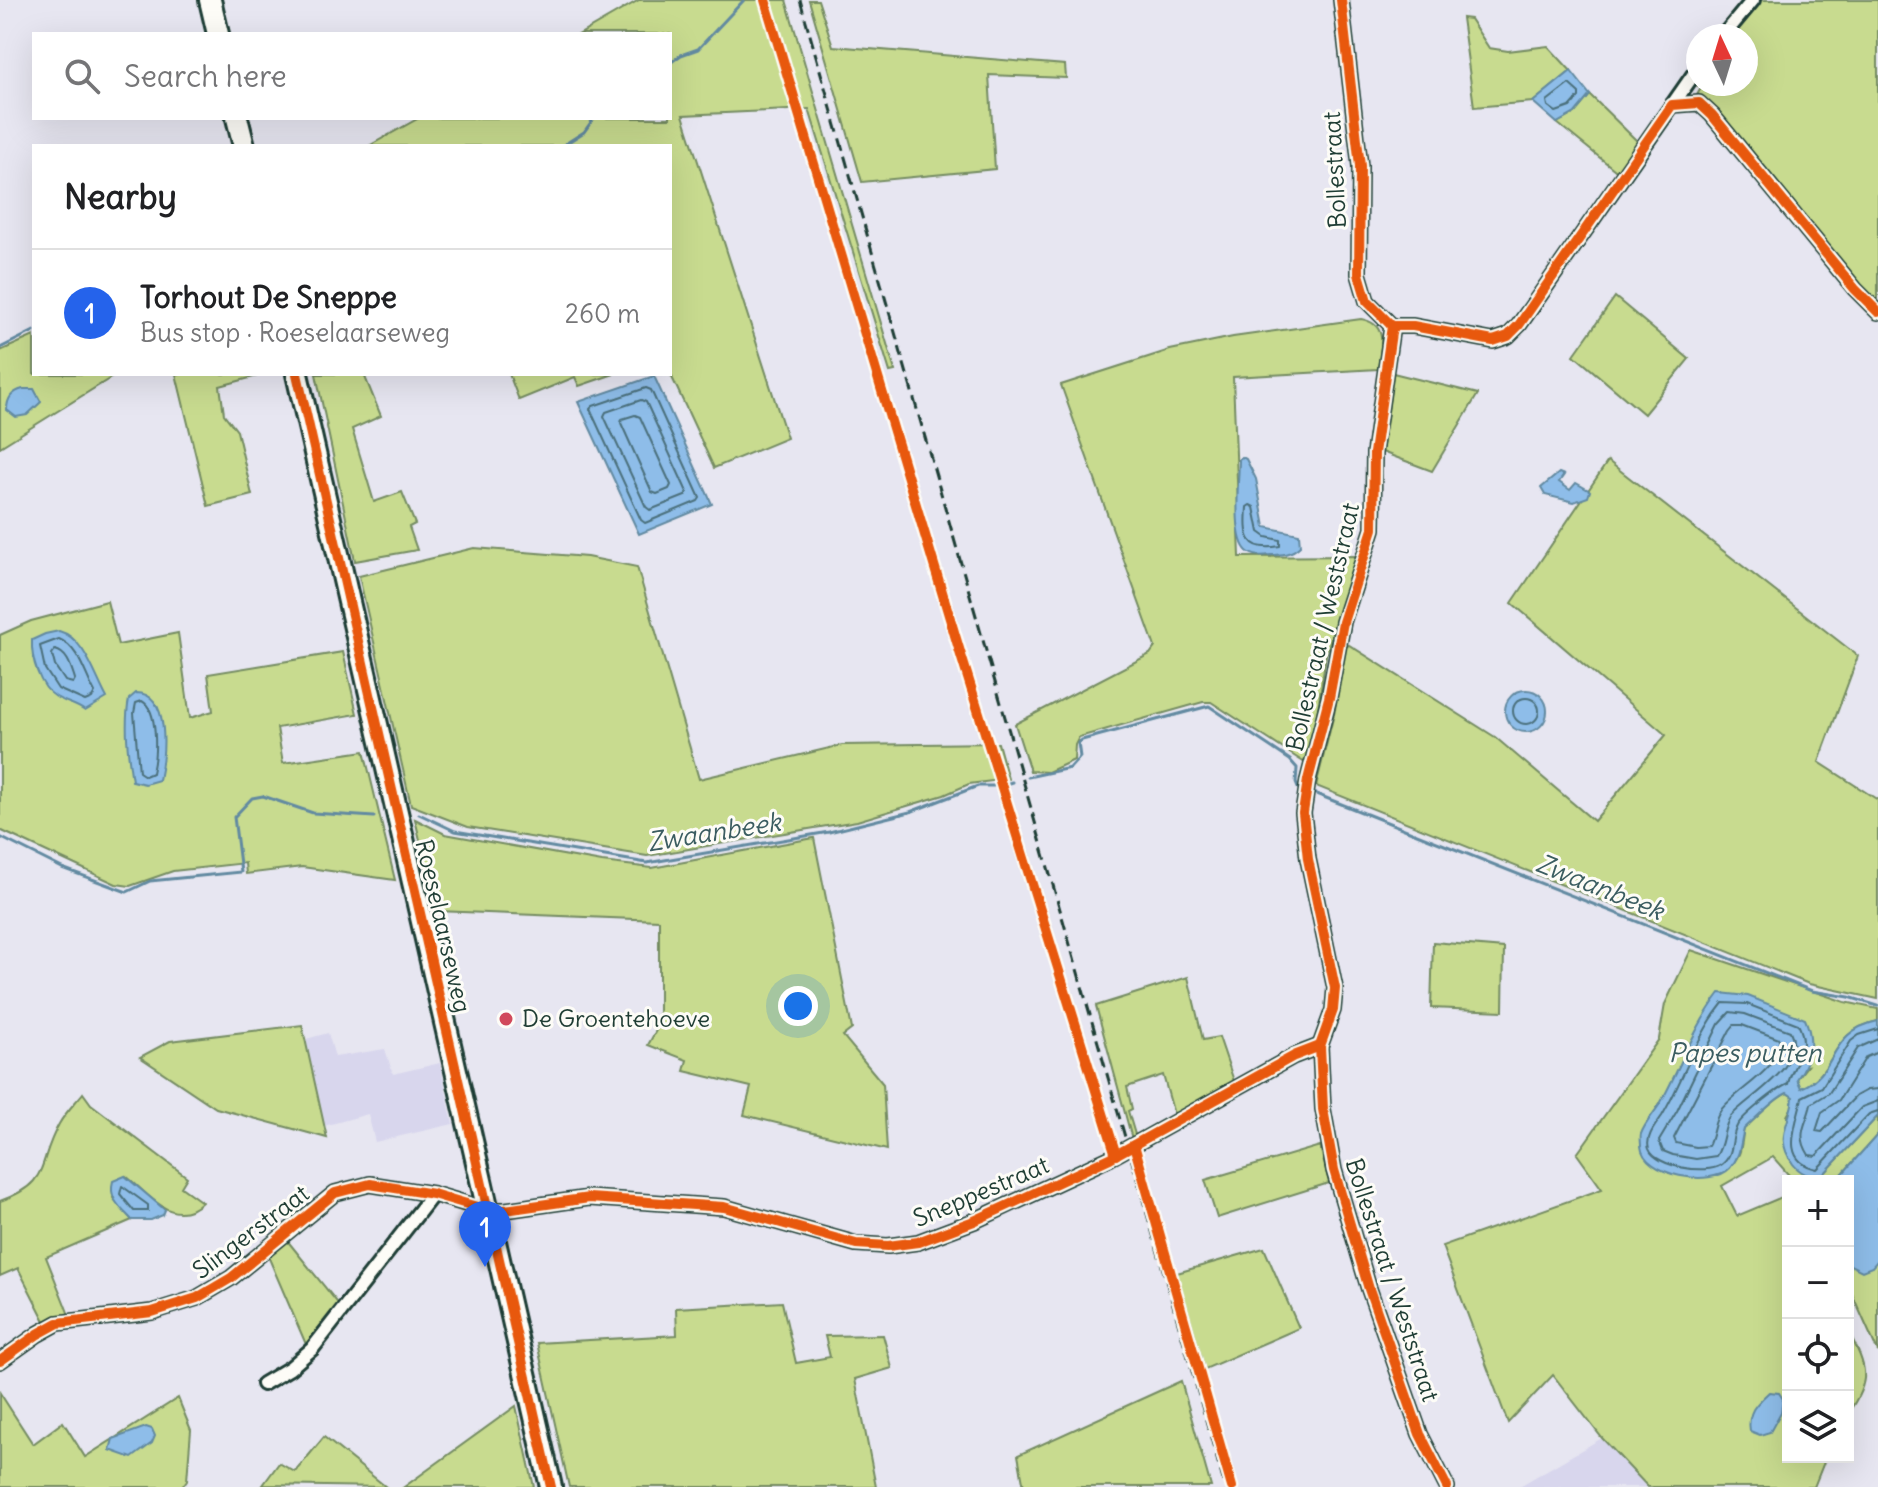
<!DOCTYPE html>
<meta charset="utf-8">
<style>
body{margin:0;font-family:Delius,sans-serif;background:#f2f2f2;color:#202124}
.controls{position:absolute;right:24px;bottom:24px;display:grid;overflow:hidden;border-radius:0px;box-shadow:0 8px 32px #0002}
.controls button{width:72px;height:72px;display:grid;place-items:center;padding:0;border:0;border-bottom:2px solid #e0e0e0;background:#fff;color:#202124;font:40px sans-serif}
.compass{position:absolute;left:1686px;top:24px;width:72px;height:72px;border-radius:50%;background:#fff;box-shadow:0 8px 32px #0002;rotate:356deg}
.you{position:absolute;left:798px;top:1006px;width:28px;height:28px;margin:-20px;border:6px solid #fff;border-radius:50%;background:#1a73e8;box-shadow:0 0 0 12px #1a73e833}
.badge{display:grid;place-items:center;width:52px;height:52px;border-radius:50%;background:#2563eb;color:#fff;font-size:26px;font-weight:700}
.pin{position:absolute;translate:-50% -66px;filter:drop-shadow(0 2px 4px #0008)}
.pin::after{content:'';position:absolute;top:42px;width:28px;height:24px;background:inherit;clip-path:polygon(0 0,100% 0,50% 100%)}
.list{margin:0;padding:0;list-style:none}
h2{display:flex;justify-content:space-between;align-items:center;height:104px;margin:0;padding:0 32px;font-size:34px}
h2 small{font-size:26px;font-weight:400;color:#757577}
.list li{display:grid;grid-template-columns:52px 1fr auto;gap:24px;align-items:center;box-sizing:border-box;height:128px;padding:0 32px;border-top:2px solid #e0e0e0}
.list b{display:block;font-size:30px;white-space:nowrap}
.list p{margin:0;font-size:26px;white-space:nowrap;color:#757577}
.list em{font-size:26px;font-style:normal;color:#757577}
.icon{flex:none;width:44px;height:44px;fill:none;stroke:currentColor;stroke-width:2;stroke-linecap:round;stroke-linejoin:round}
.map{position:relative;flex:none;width:1878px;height:1487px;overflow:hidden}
.search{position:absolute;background:#fff;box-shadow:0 8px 32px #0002;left:32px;top:32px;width:640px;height:88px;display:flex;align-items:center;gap:20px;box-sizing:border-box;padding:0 28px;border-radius:0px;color:#757577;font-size:30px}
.panel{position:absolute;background:#fff;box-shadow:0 8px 32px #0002;left:32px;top:144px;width:640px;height:232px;border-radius:0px}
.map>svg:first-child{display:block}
.built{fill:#d8d6ed}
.green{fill:#c8db8f;stroke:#748c62;stroke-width:2}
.water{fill:#8ebde9;stroke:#628aa1;stroke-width:2}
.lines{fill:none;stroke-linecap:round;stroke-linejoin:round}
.shore{stroke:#4b707c;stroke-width:2}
.stream{stroke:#628aa1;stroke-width:3}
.street-casing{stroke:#1f3d34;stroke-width:18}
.primary-casing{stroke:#1f3d34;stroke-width:26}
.street{stroke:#fdfcf7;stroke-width:12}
.primary{stroke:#fdfcf7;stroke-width:20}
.rail{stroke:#1f3d34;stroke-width:3;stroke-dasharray:12 6;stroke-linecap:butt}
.cycleway-casing{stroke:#fdfcf7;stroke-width:15}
.cycleway{stroke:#e8590c;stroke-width:10}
.poi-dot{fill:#d1495b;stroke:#fdfcf7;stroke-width:3}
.labels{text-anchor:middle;stroke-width:6;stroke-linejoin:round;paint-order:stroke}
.street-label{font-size:24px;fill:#1f3d34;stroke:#fdfcf7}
.poi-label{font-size:24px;fill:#1f3d34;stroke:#fdfcf7;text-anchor:start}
.water-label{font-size:26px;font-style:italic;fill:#3b5d61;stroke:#fdfcf7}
</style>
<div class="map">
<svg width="1878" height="1487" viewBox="0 0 1878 1487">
<rect width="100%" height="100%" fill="#e7e6f1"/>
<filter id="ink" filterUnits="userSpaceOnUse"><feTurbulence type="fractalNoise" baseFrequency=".0125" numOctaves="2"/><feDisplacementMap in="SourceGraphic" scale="16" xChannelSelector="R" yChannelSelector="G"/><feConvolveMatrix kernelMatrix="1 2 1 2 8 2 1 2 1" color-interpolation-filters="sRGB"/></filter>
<g filter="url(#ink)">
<g class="built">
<path d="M328,1033L335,1057L385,1049L393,1074L440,1063L453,1124L375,1142L368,1114L324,1126L306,1039Z"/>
<path d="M1602,1438L1648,1487H1518Z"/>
</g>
<g class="green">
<path d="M639,0H786L895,371L890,372L809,109L683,115L787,438L714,468L670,373V146H369L419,118H670V34H580Z"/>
<path d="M809,0H818L833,46L1065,65L1066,78L989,75L995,169L862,182Z"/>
<path d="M1761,0H1878V305L1732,131L1697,95L1701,88L1693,83L1698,77V84H1746V36H1731Z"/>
<path d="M1462,18L1470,19L1489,48L1508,51L1548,46L1571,71L1533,102L1474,107Z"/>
<path d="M1590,95L1640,144L1620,174L1557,123L1575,113Z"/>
<path d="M1615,297L1689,359L1644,414L1574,355Z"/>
<path d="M1361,319C1389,324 1381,347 1378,369L1233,377L1240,557L1359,556L1340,607L1326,655L1316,722L1305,763L1211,702H1203L1079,737L1075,745L1074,760L1048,772L1030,771L1015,724L1150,654L1155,647L1061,385L1170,350L1233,337Z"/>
<path d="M34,336V374H117L0,447V351Z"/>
<path d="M1393,373L1478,394L1432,471L1382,452Z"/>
<path d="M176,374H265L220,386L224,414L237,431L252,495L208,506Z"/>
<path d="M316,374H371L365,377L381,416L352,429L374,502L402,492L415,524L409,527L417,550L355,561Z"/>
<path d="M509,374H614L579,386L575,377L519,400Z"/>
<path d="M1608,461L1858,656L1819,762L1878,800V999L1809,984L1316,786L1335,710L1343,648L1349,645L1495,737L1594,821L1666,735L1512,603Z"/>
<path d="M474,548L587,557L637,567L699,779L842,745L998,743L1008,779L969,784L944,795L857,821L647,856L468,827L411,805L359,576Z"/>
<path d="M107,601L118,645L178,633L190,718L213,711L208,674L343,652L357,714L277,728L283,763L364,751L395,880L302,867L246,874L245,863L173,871L130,886L116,884L0,830V635L31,621Z"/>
<path d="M415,819L445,834L602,862L652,868L814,838L852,1029L843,1036L883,1084L887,1150L744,1115L751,1087L684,1071L687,1060L648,1045L659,1025V920L437,911Z"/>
<path d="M1433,942L1504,948L1503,1011L1431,1008Z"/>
<path d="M1691,950L1845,1002L1878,1009V1021C1828,1031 1839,1071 1801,1089L1797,1079L1807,1066L1660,1103L1641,1135L1669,1173C1696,1177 1724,1184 1739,1154C1742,1147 1742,1137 1744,1129C1756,1118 1774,1099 1787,1093L1793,1097L1792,1107L1787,1116L1821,1177L1878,1116V1134L1836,1181H1794L1773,1157L1722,1186L1737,1216L1782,1197L1788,1208V1457H1826L1814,1487H1648L1602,1438L1553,1375L1508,1423L1442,1246L1602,1189L1577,1154L1659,1039L1665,1004Z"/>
<path d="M1188,977L1203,1040L1219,1037L1235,1084L1175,1118L1163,1075L1127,1087L1132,1109L1128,1111L1136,1138L1132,1139L1096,1006Z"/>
<path d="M302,1025L327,1138L216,1108L140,1057L170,1041Z"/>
<path d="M83,1093L91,1104L187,1177L181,1187L202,1202C173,1230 148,1193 126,1176L113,1198L132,1220L46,1257L69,1315L45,1321L18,1268L0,1276V1201C52,1182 36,1165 59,1124C65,1113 75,1103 83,1093Z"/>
<path d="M1320,1146L1329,1183L1217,1218L1205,1180Z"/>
<path d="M286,1239L341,1307L308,1349L268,1256Z"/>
<path d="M1264,1248L1299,1328L1205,1369L1177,1273Z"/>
<path d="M1878,1260V1352L1848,1285V1264L1871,1267Z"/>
<path d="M782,1302L796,1363L830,1357L825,1336L883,1335L892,1368L855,1379L876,1487H569L537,1343L677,1335L676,1308Z"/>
<path d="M1848,1330C1866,1367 1873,1378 1848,1413Z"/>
<path d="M1181,1381L1211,1487H1024L1018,1455Z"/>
<path d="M0,1393L33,1444L63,1422L85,1457L178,1398L191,1430L187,1480L182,1487H0Z"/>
<path d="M516,1406L534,1487H404Z"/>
<path d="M324,1437L386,1487L263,1485L279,1463L295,1472Z"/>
</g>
<g class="water">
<path d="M1571,71L1590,95L1575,113L1557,123L1533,102Z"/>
<path d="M654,376L712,504L639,534L578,402Z"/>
<path d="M23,389H34L41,402L27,415L16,417L7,410C7,398 12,392 23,389Z"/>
<path d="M1242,457L1246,459L1256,479L1265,527L1299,534L1300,546C1292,554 1282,555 1271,555C1263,556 1254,557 1247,551C1232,537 1239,480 1239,459Z"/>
<path d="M1559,473L1564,475L1559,482L1570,490L1576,483L1590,491L1588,497L1574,502L1545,495L1541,488Z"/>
<path d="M59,631C85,638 95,677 107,698L85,711C76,704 66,703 56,697C39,687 31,658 32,640L45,634Z"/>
<circle cx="1526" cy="711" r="21"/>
<path d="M136,693C172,693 164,757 159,780L145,784L132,781C128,755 124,725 129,699Z"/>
<path d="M1720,993L1748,996L1805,1019C1815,1041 1811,1060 1797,1079L1801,1088C1840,1072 1826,1032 1878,1021V1116L1821,1177C1809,1177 1800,1173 1793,1164C1773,1136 1791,1124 1793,1097L1787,1093C1775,1098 1756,1118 1744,1129C1740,1143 1741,1156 1730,1168C1712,1188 1643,1176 1641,1146C1641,1143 1640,1136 1641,1134C1645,1123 1655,1112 1661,1102C1681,1066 1694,1027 1720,993Z"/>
<path d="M1878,1134V1260L1872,1267L1862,1271L1848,1264V1181H1836Z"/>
<path d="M125,1176L165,1210L163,1215L151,1220H132C121,1208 108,1199 113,1181Z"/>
<path d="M1769,1392L1779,1393L1783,1399L1781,1412L1770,1432L1760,1435L1750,1431C1747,1412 1756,1404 1769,1392Z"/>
<path d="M146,1427L152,1429L155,1436L152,1443L132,1458L110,1450L113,1439Z"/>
</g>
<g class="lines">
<g class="shore">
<path d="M1569,84L1579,93V97L1570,107L1556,112L1548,106L1547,101Z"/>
<path d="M646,388L651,390L700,498L698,501L645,523L641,520L590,409L593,406Z"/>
<path d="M641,400L646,402L687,492L685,496L650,510L646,507L604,416L606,412Z"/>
<path d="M635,415L640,417L671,485L669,489L657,494L652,492L621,423L622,419Z"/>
<path d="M1250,505L1254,507L1259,532L1266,537L1280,540V546C1246,552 1245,537 1247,507Z"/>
<path d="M59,639C79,647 85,675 95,693L92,698L85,701L58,689L45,669L40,646Z"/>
<path d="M55,650C68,653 71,667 75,679L73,683L65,681L55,666L52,654Z"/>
<circle cx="1526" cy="711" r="13"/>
<path d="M142,701C159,710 156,756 152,773L145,776L139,772L134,713L136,703Z"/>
<path d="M1723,1003L1747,1004L1798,1024C1812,1051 1793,1061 1788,1084C1778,1088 1742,1116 1737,1126C1730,1139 1735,1155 1721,1165C1706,1175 1656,1167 1649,1149C1645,1137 1656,1125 1662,1116C1684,1079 1696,1036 1723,1003Z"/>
<path d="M1730,1012L1745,1014L1790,1031C1808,1065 1750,1095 1731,1116C1722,1128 1725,1143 1716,1156L1696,1159L1673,1155L1663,1151L1659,1141L1677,1111L1719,1024Z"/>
<path d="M1742,1025L1779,1039C1785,1066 1736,1090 1721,1110C1713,1121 1714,1135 1708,1146L1696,1147L1676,1143L1674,1138L1730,1030L1734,1025Z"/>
<path d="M1878,1029L1859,1035L1851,1041L1822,1087L1802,1097C1798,1122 1777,1161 1817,1169L1869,1114L1878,1111"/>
<path d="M1878,1039L1858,1048L1829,1093L1811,1104C1807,1125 1795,1133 1809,1155L1816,1156L1862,1107L1878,1101"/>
<path d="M1878,1052L1866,1057L1839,1100L1822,1112L1816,1131L1822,1132L1856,1096L1867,1090L1878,1089"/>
<path d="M122,1186L148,1205V1211H134L120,1194Z"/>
</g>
<g class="stream">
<path d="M670,63L681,55L698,49L744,0"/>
<path d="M562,146L584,132L594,118"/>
<path d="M0,348L34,331"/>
<path d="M1028,777L1070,768L1080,757L1078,743L1082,740L1209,706L1290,760L1297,768L1296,783L1298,788"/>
<path d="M1311,792L1812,991L1849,997L1878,1006"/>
<path d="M419,814L455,831L647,863L829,832L910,812L978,786H999L1012,782"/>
<path d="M0,837L62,868L127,892L150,881L241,872L234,817L252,798L263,796L313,813L374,817"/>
</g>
<g class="street-casing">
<g id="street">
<path d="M1341,0L1360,166L1359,274L1367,301L1392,326"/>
<path d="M1723,36L1753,0"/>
<path d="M1672,105L1699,103L1712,115L1855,289L1878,312"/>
<path d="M1392,326L1374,453L1373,529L1343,622L1329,698L1308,780L1303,813L1308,859L1335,988L1333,1010L1320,1046L1323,1109L1334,1170L1369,1289L1420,1434L1447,1487"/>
<path d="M1392,326H1413L1493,341L1508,336L1519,325L1698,68"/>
<path d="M0,1361L38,1334L58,1323L152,1312L197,1298L231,1278L335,1193L370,1184L433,1194L487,1210H505L589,1198L724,1207L856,1244L888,1246L918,1242L974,1221L1110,1158L1294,1056L1320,1046"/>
<path d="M263,1384L290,1368L312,1349L433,1194"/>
</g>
</g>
<g class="primary-casing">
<g id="primary">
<path d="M210,0L218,34"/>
<path d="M237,118L244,146"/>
<path d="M297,374L551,1487"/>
</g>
</g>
<use href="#street" class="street"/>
<use href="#primary" class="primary"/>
<path class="rail" d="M800,0L1225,1487"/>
<g class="cycleway-casing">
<g id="cycleway">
<path d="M765,0L960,652L1116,1155"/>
<path d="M1341,0L1360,166L1359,274L1367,301L1392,326"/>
<path d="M1392,326L1374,453L1373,529L1343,622L1329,698L1308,780L1303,813L1308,859L1335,988L1333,1010L1320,1046L1323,1109L1334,1170L1369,1289L1420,1434L1447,1487"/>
<path d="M1392,326H1413L1493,341L1508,336L1519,325L1672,105L1699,103L1712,115L1855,289L1878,312"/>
<path d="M297,374L551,1487"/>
<path d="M1134,1145L1232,1487"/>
<path d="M0,1361L38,1334L58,1323L152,1312L197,1298L231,1278L335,1193L370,1184L433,1194L487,1210H505L589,1198L724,1207L856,1244L888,1246L918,1242L974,1221L1110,1158L1294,1056L1320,1046"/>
</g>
</g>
<use href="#cycleway" class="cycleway"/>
</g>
</g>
<circle class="poi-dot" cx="506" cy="1019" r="8"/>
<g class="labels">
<g class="street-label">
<text transform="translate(1335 170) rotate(-93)" y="8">Bollestraat</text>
<text transform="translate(1323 627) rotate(-77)" y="8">Bollestraat / Weststraat</text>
<text transform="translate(443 926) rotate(77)" y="8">Roeselaarseweg</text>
<text transform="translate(981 1192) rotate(-23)" y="8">Sneppestraat</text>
<text transform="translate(251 1232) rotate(-37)" y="8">Slingerstraat</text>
<text transform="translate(1392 1280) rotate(72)" y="8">Bollestraat / Weststraat</text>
</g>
<g class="poi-label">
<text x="522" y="1027">De Groentehoeve</text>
</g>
<g class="water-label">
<text transform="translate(714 832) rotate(-9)" y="9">Zwaanbeek</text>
<text transform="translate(1600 887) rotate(22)" y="9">Zwaanbeek</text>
<text x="1745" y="1062">Papes putten</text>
</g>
</g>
</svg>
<div class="controls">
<button>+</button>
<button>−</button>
<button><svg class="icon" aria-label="locate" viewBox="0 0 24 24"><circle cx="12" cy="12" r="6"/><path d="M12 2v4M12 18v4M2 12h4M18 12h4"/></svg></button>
<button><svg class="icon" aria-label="layers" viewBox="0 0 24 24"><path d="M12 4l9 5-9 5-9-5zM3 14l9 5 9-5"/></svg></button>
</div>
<svg class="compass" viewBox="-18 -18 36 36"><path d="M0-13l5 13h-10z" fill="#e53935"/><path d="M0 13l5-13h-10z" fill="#757577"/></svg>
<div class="you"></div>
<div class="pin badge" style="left:485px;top:1267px">1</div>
<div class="search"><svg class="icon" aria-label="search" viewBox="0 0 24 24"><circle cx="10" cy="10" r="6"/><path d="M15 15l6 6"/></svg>Search here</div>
<section class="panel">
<h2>Nearby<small></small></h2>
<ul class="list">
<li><span class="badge">1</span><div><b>Torhout De Sneppe</b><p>Bus stop · Roeselaarseweg</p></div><em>260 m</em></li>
</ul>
</section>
</div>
